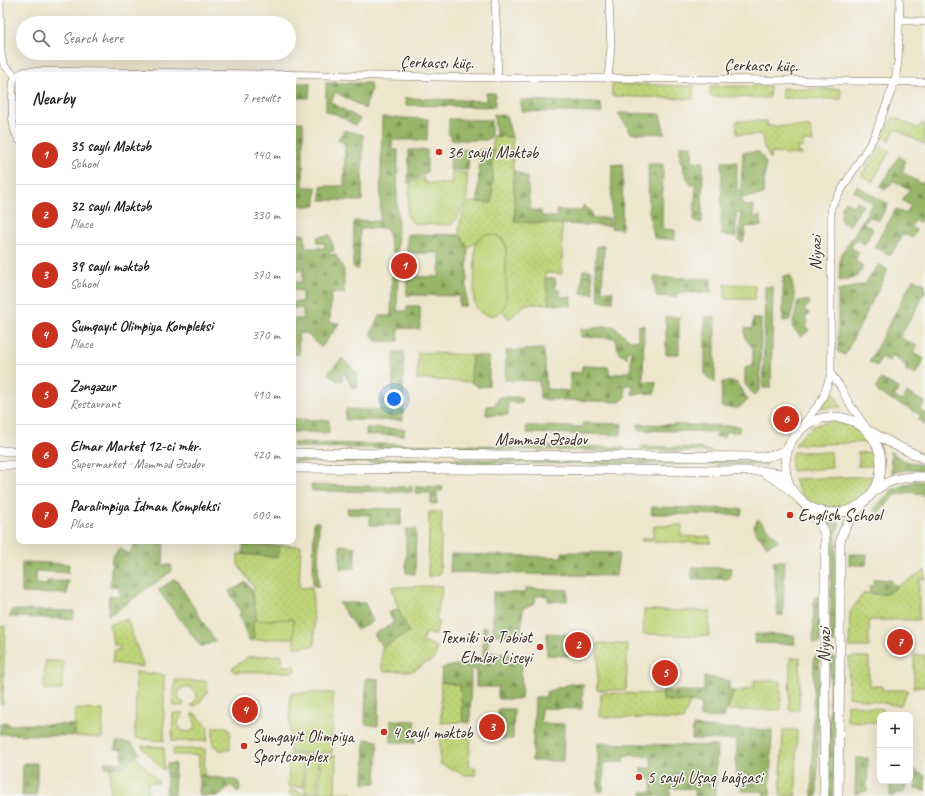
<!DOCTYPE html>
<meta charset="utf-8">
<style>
body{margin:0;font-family:Caveat,sans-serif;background:#f2f2f2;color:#222}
.controls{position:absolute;right:12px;bottom:12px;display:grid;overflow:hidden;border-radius:8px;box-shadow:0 4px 16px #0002}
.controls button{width:36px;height:36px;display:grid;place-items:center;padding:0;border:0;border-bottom:1px solid #e0e0e0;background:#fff;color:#222;font:20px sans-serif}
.you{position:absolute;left:394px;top:399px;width:14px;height:14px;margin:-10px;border:3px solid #fff;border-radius:50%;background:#1a73e8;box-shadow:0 0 0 6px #1a73e833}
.badge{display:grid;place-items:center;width:26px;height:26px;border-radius:50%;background:#c8321e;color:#fff;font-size:13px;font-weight:700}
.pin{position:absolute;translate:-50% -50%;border:2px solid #fff;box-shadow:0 1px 4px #0006}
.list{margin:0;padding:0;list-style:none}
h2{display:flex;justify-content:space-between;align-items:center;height:52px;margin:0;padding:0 16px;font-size:17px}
h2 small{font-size:13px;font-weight:400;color:#767676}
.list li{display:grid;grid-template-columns:26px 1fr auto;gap:12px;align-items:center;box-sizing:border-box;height:60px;padding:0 16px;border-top:1px solid #e0e0e0}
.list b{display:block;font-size:15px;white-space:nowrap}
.list p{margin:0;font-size:13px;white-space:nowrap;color:#767676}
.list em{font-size:13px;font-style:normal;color:#767676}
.icon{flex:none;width:22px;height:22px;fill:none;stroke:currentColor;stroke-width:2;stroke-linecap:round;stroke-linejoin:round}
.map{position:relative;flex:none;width:925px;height:796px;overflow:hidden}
.search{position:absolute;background:#fff;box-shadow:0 4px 16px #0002;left:16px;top:16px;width:280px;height:44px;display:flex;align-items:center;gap:10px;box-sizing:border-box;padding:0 14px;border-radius:22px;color:#767676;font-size:15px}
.panel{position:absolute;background:#fff;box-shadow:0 4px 16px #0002;left:16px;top:72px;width:280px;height:472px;border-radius:8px}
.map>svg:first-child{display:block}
.grass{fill:url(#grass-dots);stroke:#7d7f4b}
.forest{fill:url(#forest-firs);stroke:#697043}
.park{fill:#bfd478;stroke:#7d7f4b}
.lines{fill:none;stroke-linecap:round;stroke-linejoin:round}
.minor-casing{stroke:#796c5b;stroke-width:8}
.major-casing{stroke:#796c5b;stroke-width:10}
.minor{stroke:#fff;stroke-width:7}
.major{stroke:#fff;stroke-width:9}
.poi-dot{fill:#c8321e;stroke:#f6f6f2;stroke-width:1.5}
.labels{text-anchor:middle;stroke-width:3;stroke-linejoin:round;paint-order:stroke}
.street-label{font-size:17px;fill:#3b2a1e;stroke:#f6f6f2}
.poi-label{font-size:17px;fill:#3b2a1e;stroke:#f6f6f2;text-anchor:start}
</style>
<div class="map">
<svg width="925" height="796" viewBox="0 0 925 796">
<defs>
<pattern id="grass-dots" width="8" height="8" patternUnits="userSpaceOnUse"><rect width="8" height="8" fill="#bfd478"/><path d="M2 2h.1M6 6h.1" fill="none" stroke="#a5b667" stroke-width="1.8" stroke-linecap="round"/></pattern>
<pattern id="forest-firs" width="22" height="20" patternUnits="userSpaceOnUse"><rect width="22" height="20" fill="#97b668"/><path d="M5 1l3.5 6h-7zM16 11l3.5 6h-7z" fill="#7c9455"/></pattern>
</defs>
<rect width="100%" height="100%" fill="#f6f6f2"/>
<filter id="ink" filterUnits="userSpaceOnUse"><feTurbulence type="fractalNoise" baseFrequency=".025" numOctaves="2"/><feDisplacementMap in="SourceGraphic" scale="8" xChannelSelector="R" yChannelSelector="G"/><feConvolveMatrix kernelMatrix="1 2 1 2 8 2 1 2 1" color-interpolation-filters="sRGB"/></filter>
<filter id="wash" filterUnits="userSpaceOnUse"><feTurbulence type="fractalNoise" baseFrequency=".012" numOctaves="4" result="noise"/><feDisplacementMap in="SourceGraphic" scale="16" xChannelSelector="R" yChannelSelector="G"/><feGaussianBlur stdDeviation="0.9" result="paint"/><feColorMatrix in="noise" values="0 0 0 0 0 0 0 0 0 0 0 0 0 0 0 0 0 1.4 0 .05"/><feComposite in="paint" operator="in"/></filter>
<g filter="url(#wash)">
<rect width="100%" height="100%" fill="#ede6cc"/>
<g class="grass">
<path d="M612,84L694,86L693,99L612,96Z"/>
<path d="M711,86H770L769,98L710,96Z"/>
<path d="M782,88L841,89V99L782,98Z"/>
<path d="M893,117L918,128L922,123L925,125V145L896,129L889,140L884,137Z"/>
<path d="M736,121H767V126L810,127L813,142L803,141V147H798L797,152L801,153V155L772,153L770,159L763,144V138L760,134L751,135L737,134Z"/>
<path d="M493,136L512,137L515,222L562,224V274L545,273L549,304H526L509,319L502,310L506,301V246L503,240L498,236L492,234L481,237L477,242L468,247C465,244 462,240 460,236C456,227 464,211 468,202H492Z"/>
<path d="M880,146L890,151L872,182L861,176Z"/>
<path d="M452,172L467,173V201L452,225L414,224L407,215L410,185L423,177L425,183L451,184Z"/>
<path d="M418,352L472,355L471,382L417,379Z"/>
<path d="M831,389L842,407L821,408Z"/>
<path d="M837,421C853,424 862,428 871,442L795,445C806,428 817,422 837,421Z"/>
<path d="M793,452H831L832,468L792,471C790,464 790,459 793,452Z"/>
<path d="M875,452L877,459V466H857L859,463V455L857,453Z"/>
<path d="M874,476C873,480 872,484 869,487C855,510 818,514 801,493C797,489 796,484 794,479Z"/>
<path d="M429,512H442L440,574L428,577Z"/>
<path d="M682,525L681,536L710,537L711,543L642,541V538H653L654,526Z"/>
<path d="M280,545L301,546L299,588L312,587L315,646L294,647L293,619L257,621L252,591L255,589L238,565V554L277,557Z"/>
<path d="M925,570V579H919V620H869V647H849L850,612L864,593L886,594Z"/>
<path d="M443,586L436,620L439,621L435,635L425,633L422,642L433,645L437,648L435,658L412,671H384L382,670V647L409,632L398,609L392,587Z"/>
<path d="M127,619L142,662L143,667L112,663L114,650H119L120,645H114L113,638L109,625Z"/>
<path d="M5,626L3,704H0V627Z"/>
<path d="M598,643L628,644L626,690H597Z"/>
<path d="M282,655V666H295V672H234L232,668L243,661L247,657Z"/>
<rect x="914" y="655" width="11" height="32"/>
<path d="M800,657L799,710H789L790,658Z"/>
<path d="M849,657H869V686H882V690H908L900,706L848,697Z"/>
<path d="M175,680L207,681V693L196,706H191L192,704C207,693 183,679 179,693C177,698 180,701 184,703L183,706H173Z"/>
<path d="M754,680L781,681V710H727L734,691H740L754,687Z"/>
<path d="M441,682L460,685L463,722L441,723Z"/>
<path d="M601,693L663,694V700L690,702L683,720L605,717L600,716Z"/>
<path d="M173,713H183V716C177,720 177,725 181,730L189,732C200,726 194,723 192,714H196L208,727L207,741H172Z"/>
<path d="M213,727H228V731H230V750H219L213,745Z"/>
<path d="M783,730H797L796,796H780Z"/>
<path d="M471,733L469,766L475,767L476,775H466L440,764V734Z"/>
<path d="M291,789L302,793H352V796H293L289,794Z"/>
</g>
<g class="forest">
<path d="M293,83H310L309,98H293Z"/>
<path d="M326,83H370L371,90L365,109L336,92L330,102L360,119L355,125L336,114L326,112Z"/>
<path d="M486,93H495V107L406,105L405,98L486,101Z"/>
<path d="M521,100L601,103L602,113L521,111Z"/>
<path d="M618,113L660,114L665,134L631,133Z"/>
<path d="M494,114L506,116L512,137L496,136Z"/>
<path d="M382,117L428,119L427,140H392V150H398L397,202L398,217L397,252H392L387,228L360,229L359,266L357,270L353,267L354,221H380Z"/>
<path d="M449,119L491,120V137L486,140H451V135H449Z"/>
<path d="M293,122H303V187H316V206H301L299,204V192L295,187Z"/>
<path d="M344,130L363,135L362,201L321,200V186H344L345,144L338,139Z"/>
<path d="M692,145V161L703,162L702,223L694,221L696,184L691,185L684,172L683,161H680V146Z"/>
<path d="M409,150H427V172L408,184Z"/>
<path d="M451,150H469L468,170H450Z"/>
<path d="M479,150H493L492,203L478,202Z"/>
<path d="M743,152H759L766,163L763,195L742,198L743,206L754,205L753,217H761V226L745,227V234L743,242L739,241L741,214L736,213V237L721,235L722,162H737V191H741Z"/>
<path d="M899,156L905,161L904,167L902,172L922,184L925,180V213L920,222L915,220L911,227L916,230L912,238L903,233L891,255L874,247L896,209L905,214L911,206L902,200L910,189L894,181L885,190L880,187Z"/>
<path d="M623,164L622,229L611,228L612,165Z"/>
<path d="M648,164H663L662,229L675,230V240L654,238L649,211Z"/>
<path d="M513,170L527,177L530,210L541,211V216L557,217V210L582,211L583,205L591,211L592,218H609V226L515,222Z"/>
<path d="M857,186L888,204L879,221L869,216L864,224L873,229L865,244L856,239L851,248L859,252L855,261L863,266L858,276L839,281L840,257L873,203L854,191Z"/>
<path d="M845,201L853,206L857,201L863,205L849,226L841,221L842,207Z"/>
<path d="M293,234H302L305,236V246L310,248H325V243H318L317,237L330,235L334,250L329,252V255L335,254L344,270V294L341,293H331L330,322L340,323L321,348L306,333H298L299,354L293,355V319H303V308H293V302H302V291L294,290V282H302L303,270H293Z"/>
<path d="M407,234L460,235L468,247L466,306H459V296L407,295V276L439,277L440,253H407Z"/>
<path d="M597,246H604L602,291H613V302L599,301L595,266Z"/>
<path d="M879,264L888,270L845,355L838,352V291L865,284Z"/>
<path d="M583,270H591L594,294L581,293Z"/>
<path d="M392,276H398L397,311H407V306H420V329L399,328L398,341H376L371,333L379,316H391Z"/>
<path d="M783,276H791L795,299L790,320L783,321Z"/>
<path d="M654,277L711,279V293L682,292L676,297L656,296Z"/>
<path d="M545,278H555L556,290H560V297H571V306L549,304Z"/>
<path d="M913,279L925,284V294H923L920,300L921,301L900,337L917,346L914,354L924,359L915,375L906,371V366L892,355L889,361L881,357L877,366L869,362Z"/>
<path d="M765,287H773L771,388H763Z"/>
<path d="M798,301H810L809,305L804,309L810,314L805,318L808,322L805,326L809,330L801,337L792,327Z"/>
<rect x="666" y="317" width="13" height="37"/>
<path d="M705,317H715V383L705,375Z"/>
<path d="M753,319H761L760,390L754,395L745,384V368L752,366L753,349L745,338V328L752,329Z"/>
<path d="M644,325L643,381L656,382L655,393L632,394L633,385H625V398L620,402L540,399L539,381L505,380L506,351L543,349L545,358L546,389L570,391V372L581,373L582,366L608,367L610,375L631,371V350H627V358L619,353L615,338L581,337V329L613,326L630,340L638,341V326Z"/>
<path d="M394,352H404L403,420H345L346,409L381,410L382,399H392Z"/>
<path d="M472,355L489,357V386L478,387L471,382Z"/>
<path d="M342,358L357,373V388L352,387L345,374L341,375L343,380L337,381L328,373Z"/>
<path d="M881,379L899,388L894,397L902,401L907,393L925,402L920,410L925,413V424L918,420L921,415L879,393L876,388Z"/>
<path d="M722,382H736L748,400L738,408L721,407Z"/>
<path d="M499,397H521L522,403L508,402V415H486L487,406L495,405Z"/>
<path d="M293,419L329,420V433L293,432Z"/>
<path d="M583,423L622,424L621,435L527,433L526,426L583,427Z"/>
<path d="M638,424L740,426L739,432H725L724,437H716V432L638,430Z"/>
<path d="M366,428L405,429L404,435H366Z"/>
<path d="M293,443L624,447V451L293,447Z"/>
<path d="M642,446L699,448L712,452L641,450Z"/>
<path d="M890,451L903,460L925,466V471L905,470L892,473Z"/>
<path d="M293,458L768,461L767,465L293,462Z"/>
<path d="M915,481L925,482V496L910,492L895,495L878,514L873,510L893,489Z"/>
<path d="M311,485L412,487V492L312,491Z"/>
<path d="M416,486L443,487L442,491H437V504H431V493H415Z"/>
<path d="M652,507L742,509L741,515L651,514Z"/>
<path d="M347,508L402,509L401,525H370V515L348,514Z"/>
<path d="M758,519L779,540L767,546L753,528Z"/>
<path d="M314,522H319L318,587L313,585Z"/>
<path d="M827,523H840L836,532L835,643H830L831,531Z"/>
<path d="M406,529H416L415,574L406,573Z"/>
<path d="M127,541H164L163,565H171L172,571L108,616L109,596H119V587L110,586L112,558L120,547L123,550L129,554L134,546Z"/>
<path d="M243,541H249V545H280L277,557L243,554Z"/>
<path d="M340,545L355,547V568L340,569Z"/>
<path d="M562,552L619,553L616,576L450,572L451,554L562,557Z"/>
<path d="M849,554H867L866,565H849Z"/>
<path d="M773,561H785L783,615H778Z"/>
<path d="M22,562L69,564L68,573L36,571V584L47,585V581H68L67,594L22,593Z"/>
<path d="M692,567L731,568L730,579H692Z"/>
<path d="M175,579L178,582L215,641L201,647L158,590Z"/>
<path d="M874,579L891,580V584L897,585L898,586L886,594H870L869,586H874Z"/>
<path d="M246,582L252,591L257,621H253L254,640L249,641L239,614L241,613L229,591L238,587Z"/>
<path d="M526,588L568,590L567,601H548V596H536L535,603L523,608L521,636L493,635V592L526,593Z"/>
<path d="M821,595L820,643H813L814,598Z"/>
<path d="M339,603H365L373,621L357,630Z"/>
<path d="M398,609L409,632L382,647L374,634L394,623L389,613Z"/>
<path d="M12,610L74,611L73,619L10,617Z"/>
<path d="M483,627H487L489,652L522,656L521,699H498V687H476V670L471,669L470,723L463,722L460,685L441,682L442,668L475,661L483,660Z"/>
<path d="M547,633L572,634L571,656L547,655Z"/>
<path d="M755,634L794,635L795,644L754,643Z"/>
<path d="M814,657H819L817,796H812Z"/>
<path d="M830,657H835L833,796H828Z"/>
<path d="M704,677L713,678L729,681V690L734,691L723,718L700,717L701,703L663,700V691H704Z"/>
<path d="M366,678L379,679L378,726L365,724Z"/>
<path d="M570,684H583L582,709L541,708V723L564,724L563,761H532L535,697H546V692Z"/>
<path d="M498,709H514L513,739H497Z"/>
<path d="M391,720L415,721V743L391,742Z"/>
<path d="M0,723H8V725H15L20,724L75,725V736L0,734Z"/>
<path d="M693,726L712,728L772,730L770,796H765L762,791H741L742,784H749V774H736L737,740L692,739Z"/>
<path d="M365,739L378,741L376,783L364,784Z"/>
<path d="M116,742L131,743L140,753L123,767H105V762H122V750L115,749Z"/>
<path d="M598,743L717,746L715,796H695V789L671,788L670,796H642V792H652V779L641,778V768H651V756L624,755V762L604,763L603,791H598Z"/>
<path d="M856,758H868L867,791L855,794Z"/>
<path d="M23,763H37V790L36,796H22Z"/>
<path d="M175,763L174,796H166L167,764Z"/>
<path d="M910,768L925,776V791L915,789L917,782L910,779Z"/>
<path d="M199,775L239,781L240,791L237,792L231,785L218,796H199Z"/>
<path d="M890,781H907L904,792L902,793H895L894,796H890Z"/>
</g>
<g class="park">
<path d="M486,234C496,234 501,237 506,246C506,259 506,273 506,286C506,292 507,299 505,305C498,322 476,317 474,300L475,248C477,241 480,238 486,234Z"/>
<path d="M725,284L755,285V299H725Z"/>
<path d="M644,610L710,611L709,636L643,634Z"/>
<path d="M293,619L294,638L254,640L253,621Z"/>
<path d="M45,661H63L62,690H44Z"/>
<path d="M136,672L164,675V741L135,738Z"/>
<path d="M290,693H333L332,753H290Z"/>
<path d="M847,704L883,709V715H880V723L847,721Z"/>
<path d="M75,709L103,710L102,738L75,736Z"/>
<path d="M141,746L164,747V771Z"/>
<path d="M173,749H205L204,775H199V755H173Z"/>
<path d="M289,755H303V787H288Z"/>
<path d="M305,755L318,756L317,793H305Z"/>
<path d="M136,756L159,783H148V796H110V767H123Z"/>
<path d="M320,756H336L335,793H319Z"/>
</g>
</g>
<g filter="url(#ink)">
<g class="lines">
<g class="minor-casing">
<g id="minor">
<path d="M0,0L1,52C2,66 6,68 16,76"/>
<path d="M495,0L498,57L497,78"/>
<path d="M900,20L925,22"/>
<path d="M608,78L611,47L609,0"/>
<path d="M19,140C9,126 13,100 13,83C15,76 19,73 27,71L207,73L497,78H608L925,82"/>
<path d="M868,430L849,403L840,386L831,374V207L874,137L891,92L895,81L898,62L900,0"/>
<path d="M797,432L819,404L823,397L831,374"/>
</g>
</g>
<g class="major-casing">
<g id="major">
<circle cx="833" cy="465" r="48"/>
<path d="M871,432L893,444L925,459"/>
<path d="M0,451H19"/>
<path d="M293,453L762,457C772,456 779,454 788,449"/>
<path d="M0,465H19"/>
<path d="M293,468L762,471L786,475"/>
<path d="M765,473C788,486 817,509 825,535V650L824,796"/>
<path d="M876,490C890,478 907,476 925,477"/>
<path d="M838,796L840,650V543C843,527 851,518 861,506"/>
</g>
</g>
<use href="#minor" class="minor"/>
<use href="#major" class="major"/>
</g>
</g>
<g class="poi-dot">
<circle cx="439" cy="152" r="4"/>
<circle cx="790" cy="515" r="4"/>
<circle cx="540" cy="647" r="4"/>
<circle cx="384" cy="732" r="4"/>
<circle cx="244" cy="746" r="4"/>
<circle cx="639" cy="777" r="4"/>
</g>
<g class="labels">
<g class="street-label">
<text transform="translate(437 62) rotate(1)" y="6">Çerkassı küç.</text>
<text transform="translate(761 65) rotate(1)" y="6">Çerkassı küç.</text>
<text transform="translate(815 253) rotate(-89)" y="6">Niyazi</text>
<text x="541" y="445">Məmməd Əsədov</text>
<text transform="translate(824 645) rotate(-90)" y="6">Niyazi</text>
</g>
<g class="poi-label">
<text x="447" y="158">36 saylı Məktəb</text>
<text x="798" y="521">English School</text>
<text x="532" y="643" text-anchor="end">Texniki və Təbiət<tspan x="532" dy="20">Elmlər Liseyi</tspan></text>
<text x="392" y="738">4 saylı məktəb</text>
<text x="252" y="742">Sumgayit Olimpiya<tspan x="252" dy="20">Sportcomplex</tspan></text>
<text x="647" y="783">5 saylı Uşaq bağçasi</text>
</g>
</g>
</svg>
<div class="controls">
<button>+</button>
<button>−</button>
</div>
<div class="you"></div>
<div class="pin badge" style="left:404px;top:266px">1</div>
<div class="pin badge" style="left:578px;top:645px">2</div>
<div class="pin badge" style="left:492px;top:727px">3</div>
<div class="pin badge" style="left:245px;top:710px">4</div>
<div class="pin badge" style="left:665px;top:673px">5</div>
<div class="pin badge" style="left:786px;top:419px">6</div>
<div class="pin badge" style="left:900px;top:642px">7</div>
<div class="search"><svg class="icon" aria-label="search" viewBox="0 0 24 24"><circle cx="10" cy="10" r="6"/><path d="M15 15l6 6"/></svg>Search here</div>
<section class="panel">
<h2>Nearby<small>7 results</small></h2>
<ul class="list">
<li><span class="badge">1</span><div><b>35 saylı Məktəb</b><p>School</p></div><em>140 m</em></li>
<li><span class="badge">2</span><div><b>32 saylı Məktəb</b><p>Place</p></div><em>330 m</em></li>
<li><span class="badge">3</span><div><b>39 saylı məktəb</b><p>School</p></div><em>370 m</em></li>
<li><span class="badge">4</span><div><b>Sumqayıt Olimpiya Kompleksi</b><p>Place</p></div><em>370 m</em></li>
<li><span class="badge">5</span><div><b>Zəngəzur</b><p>Restaurant</p></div><em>410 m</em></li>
<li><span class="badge">6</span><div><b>Elmar Market 12-ci mkr.</b><p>Supermarket · Məmməd Əsədov</p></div><em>420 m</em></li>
<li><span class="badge">7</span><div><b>Paralimpiya İdman Kompleksi</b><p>Place</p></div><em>600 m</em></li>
</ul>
</section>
</div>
